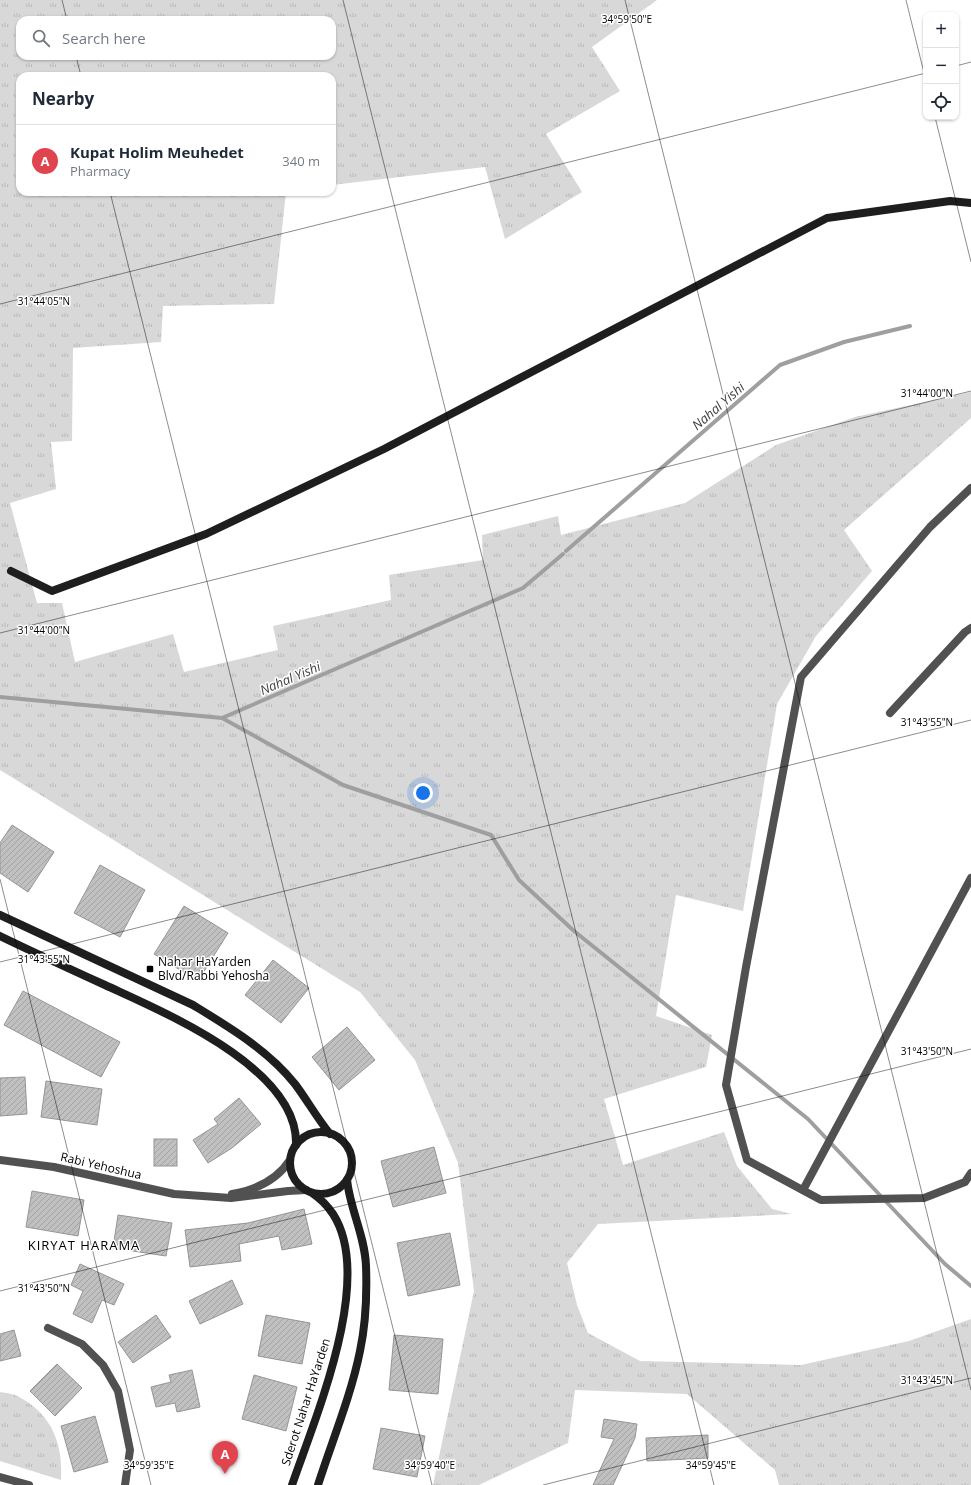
<!DOCTYPE html>
<meta charset="utf-8">
<style>
body{margin:0;font-family:"Open Sans",sans-serif;background:#f2f2f3;color:#1f2937}
.controls{position:absolute;right:12px;top:12px;display:grid;overflow:hidden;border-radius:8px;box-shadow:0 1px 3px #0004}
.controls button{width:36px;height:36px;display:grid;place-items:center;padding:0;border:0;border-bottom:1px solid #e0e1e3;background:#fff;color:#1f2937;font:20px sans-serif}
.you{position:absolute;left:423px;top:793px;width:14px;height:14px;margin:-10px;border:3px solid #fff;border-radius:50%;background:#1a73e8;box-shadow:0 0 0 6px #1a73e833}
.badge{display:grid;place-items:center;width:26px;height:26px;border-radius:50%;background:#000;color:#fff;font-size:13px;font-weight:700}
.pin{position:absolute;translate:-50% -33px;filter:drop-shadow(0 1px 2px #0008)}
.pin::after{content:'';position:absolute;top:21px;width:14px;height:12px;background:inherit;clip-path:polygon(0 0,100% 0,50% 100%)}
.list{margin:0;padding:0;list-style:none}
h2{display:flex;justify-content:space-between;align-items:center;height:52px;margin:0;padding:0 16px;font-size:17px}
h2 small{font-size:13px;font-weight:400;color:#747a83}
.list li{display:grid;grid-template-columns:26px 1fr auto;gap:12px;align-items:center;box-sizing:border-box;height:72px;padding:0 16px;border-top:1px solid #e0e1e3}
.list b{display:block;font-size:15px;white-space:nowrap}
.list p{margin:0;font-size:13px;white-space:nowrap;color:#747a83}
.list em{font-size:13px;font-style:normal;color:#747a83}
.icon{flex:none;width:22px;height:22px;fill:none;stroke:currentColor;stroke-width:2;stroke-linecap:round;stroke-linejoin:round}
.map{position:relative;flex:none;width:971px;height:1485px;overflow:hidden}
.search{position:absolute;background:#fff;box-shadow:0 1px 3px #0004;left:16px;top:16px;width:320px;height:44px;display:flex;align-items:center;gap:10px;box-sizing:border-box;padding:0 14px;border-radius:12px;color:#747a83;font-size:15px}
.panel{position:absolute;background:#fff;box-shadow:0 1px 3px #0004;left:16px;top:72px;width:320px;height:124px;border-radius:12px}
.map>svg:first-child{display:block}
.grass{fill:url(#grass-tufts);fill-rule:evenodd}
.lines{fill:none;stroke-linecap:round;stroke-linejoin:round}
.stream{stroke:#9f9f9f;stroke-width:4}
.building{fill:url(#building-hatch);stroke:#959595}
.street{stroke:#515151;stroke-width:8}
.secondary{stroke:#1e1e1e;stroke-width:8}
.ticks{fill:none;stroke:#000;stroke-width:1;stroke-opacity:0.45}
.poi-dot{fill:#000;stroke:#fff;stroke-width:1.5}
.labels{text-anchor:middle;stroke-width:3;stroke-linejoin:round;paint-order:stroke}
.poi-label{font-size:12px;fill:#000;stroke:#fff;text-anchor:start}
.street-label{font-size:12px;fill:#000;stroke:#fff}
.water-label{font-size:13px;font-style:italic;fill:#404040;stroke:#fff}
.neighbourhood-label{font-size:13px;letter-spacing:1px;fill:#000;stroke:#fff}
.ticks-label{font-size:10px;text-anchor:middle;fill:#000;stroke:#fff;stroke-width:3;stroke-linejoin:round;paint-order:stroke}
</style>
<div class="map">
<svg width="971" height="1485" viewBox="0 0 971 1485">
<defs>
<pattern id="grass-tufts" width="24" height="20" patternUnits="userSpaceOnUse"><rect width="24" height="20" fill="#d8d8d8"/><path d="M3 7l-1-3M5 7V3M7 7l1-3M15 17l-1-3M17 17v-4M19 17l1-3" fill="none" stroke="#b8b8b8"/></pattern>
<pattern id="building-hatch" width="6" height="6" patternUnits="userSpaceOnUse"><rect width="6" height="6" fill="#c0c0c0"/><path d="M-1 1l2-2M0 6l6-6M5 7l2-2" fill="none" stroke="#a3a3a3"/></pattern>
</defs>
<rect width="100%" height="100%" fill="#fff"/>
<g class="grass">
<path d="M0,0H657L592,47L620,91L546,134L582,192L505,239L485,167L332,185V76H20V192H286L274,304L163,306L161,342L73,348L72,441L51,442L56,489L10,503L37,603H62L75,662L173,634L184,672L278,650L273,626L391,600L389,575L483,560L482,535L558,516L561,535L685,503L776,445L855,417L971,392V418L844,530L872,571L816,636L777,704L743,911L676,895L656,1016L712,1035L706,1067L604,1099L623,1165L724,1132L737,1166L772,1209L792,1214L598,1224L567,1263L577,1305L588,1333L640,1361L801,1365L909,1341L971,1319V1485H779L775,1470L687,1394L575,1390L568,1443L479,1485H433L474,1291L458,1163L415,1060L360,992L0,770ZM20,20H332V56H20Z"/>
<path d="M0,1392C7,1393 15,1394 21,1398C53,1416 63,1445 61,1480L0,1461Z"/>
</g>
<g class="lines">
<g class="stream">
<path d="M566,551L780,365L844,342L910,326"/>
<path d="M0,697L222,718L523,588L563,554"/>
<path d="M222,718L343,785L491,835L519,880L574,931L808,1119L945,1264L971,1286"/>
</g>
</g>
<g class="building">
<path d="M12,825L54,852L28,892L0,873V843Z"/>
<path d="M100,865L145,890L120,937L74,913Z"/>
<path d="M184,906L228,933L198,981L154,954Z"/>
<path d="M273,960L309,988L281,1023L245,995Z"/>
<path d="M23,991L120,1042L101,1077L4,1025Z"/>
<path d="M347,1027L375,1060L339,1090L312,1057Z"/>
<path d="M25,1077L27,1114L0,1116V1078Z"/>
<path d="M46,1081L102,1089L97,1125L41,1117Z"/>
<path d="M239,1098L261,1124L232,1148L208,1163L193,1140L218,1124L214,1119Z"/>
<rect x="154" y="1139" width="23" height="27"/>
<path d="M434,1147L446,1193L393,1207L381,1161Z"/>
<path d="M32,1191L84,1200L78,1236L26,1227Z"/>
<path d="M304,1209L312,1244L282,1250L279,1236L239,1244L241,1261L190,1267L185,1230L248,1223Z"/>
<path d="M118,1215L172,1223L166,1256L113,1248Z"/>
<path d="M450,1233L460,1285L408,1296L397,1243Z"/>
<path d="M80,1264L124,1284L114,1305L102,1300L92,1323L73,1314L83,1291L71,1285Z"/>
<path d="M232,1280L243,1304L200,1324L189,1301Z"/>
<path d="M156,1315L171,1337L133,1363L118,1342Z"/>
<path d="M266,1315L310,1323L302,1364L258,1356Z"/>
<path d="M14,1330L21,1356L0,1361V1334Z"/>
<path d="M394,1335L443,1339L438,1394L389,1390Z"/>
<path d="M57,1364L82,1388L55,1416L30,1391Z"/>
<path d="M192,1370L200,1407L177,1412L175,1403L156,1407L151,1387L171,1382L169,1375Z"/>
<path d="M254,1375L297,1387L286,1431L242,1419Z"/>
<path d="M95,1416L108,1462L74,1472L61,1426Z"/>
<path d="M604,1419L637,1424L635,1438L613,1485H593L614,1439L601,1437Z"/>
<path d="M381,1428L425,1436L417,1477L373,1469Z"/>
<path d="M708,1435V1458L647,1461L646,1438Z"/>
</g>
<g class="lines">
<g class="street">
<path d="M971,488L930,527L801,677L746,967L726,1085L747,1160L821,1200L924,1198L965,1182L971,1173"/>
<path d="M890,713L965,632L971,628"/>
<path d="M0,1160L54,1167L174,1194L231,1198L288,1191L306,1190"/>
<path d="M803,1190L971,878"/>
<path d="M232,1194C255,1190 277,1180 290,1160"/>
<path d="M48,1328L82,1344L103,1365L118,1391L130,1450L125,1485"/>
<path d="M0,1477L29,1485"/>
</g>
<g class="secondary">
<path d="M11,571L52,591L206,534L384,449L827,218L950,201L971,203"/>
<path d="M0,915L193,1005C229,1027 268,1050 295,1084C307,1100 317,1118 330,1134"/>
<path d="M0,936C35,953 70,969 105,985C163,1012 299,1068 296,1145"/>
<circle cx="321" cy="1163" r="31"/>
<path d="M292,1485C315,1418 375,1279 333,1214C327,1205 321,1199 312,1193"/>
<path d="M318,1485C332,1441 351,1396 360,1351C366,1323 367,1294 366,1266C365,1236 350,1209 347,1180"/>
</g>
</g>
<path class="ticks" d="M62,0L67,20M343,0L714,1485M625,0L971,1390M906,0L926,81M76,56L81,76M956,66L971,62M935,117L971,262M110,192L432,1485M0,304L926,73M0,633L971,391M0,879L151,1485M0,962L971,720M0,1291L971,1049M543,1485L971,1378"/>
<rect class="poi-dot" x="146" y="965" width="8" height="8" rx="2"/>
<g class="labels">
<g class="poi-label">
<text x="158" y="966">Nahar HaYarden<tspan x="158" dy="14">Blvd/Rabbi Yehosha</tspan></text>
</g>
<g class="street-label">
<text transform="translate(101 1166) rotate(13)" y="4">Rabi Yehoshua</text>
<text transform="translate(306 1402) rotate(-72)" y="4">Sderot Nahar HaYarden</text>
</g>
<g class="water-label">
<text transform="translate(718 406) rotate(-41)" y="5">Nahal Yishi</text>
<text transform="translate(290 678) rotate(-23)" y="5">Nahal Yishi</text>
</g>
<g class="neighbourhood-label">
<text x="84" y="1250">KIRYAT HARAMA</text>
</g>
</g>
<g class="ticks-label">
<text x="627" y="23">34°59'50"E</text>
<text x="44" y="305">31°44'05"N</text>
<text x="927" y="397">31°44'00"N</text>
<text x="44" y="634">31°44'00"N</text>
<text x="927" y="726">31°43'55"N</text>
<text x="44" y="963">31°43'55"N</text>
<text x="927" y="1055">31°43'50"N</text>
<text x="44" y="1292">31°43'50"N</text>
<text x="927" y="1384">31°43'45"N</text>
<text x="149" y="1469">34°59'35"E</text>
<text x="430" y="1469">34°59'40"E</text>
<text x="711" y="1469">34°59'45"E</text>
</g>
</svg>
<div class="controls">
<button>+</button>
<button>−</button>
<button><svg class="icon" aria-label="locate" viewBox="0 0 24 24"><circle cx="12" cy="12" r="6"/><path d="M12 2v4M12 18v4M2 12h4M18 12h4"/></svg></button>
</div>
<div class="you"></div>
<div class="pin badge" style="left:225px;top:1474px;background:#e0444e">A</div>
<div class="search"><svg class="icon" aria-label="search" viewBox="0 0 24 24"><circle cx="10" cy="10" r="6"/><path d="M15 15l6 6"/></svg>Search here</div>
<section class="panel">
<h2>Nearby<small></small></h2>
<ul class="list">
<li><span class="badge" style="background:#e0444e">A</span><div><b>Kupat Holim Meuhedet</b><p>Pharmacy</p></div><em>340 m</em></li>
</ul>
</section>
</div>
